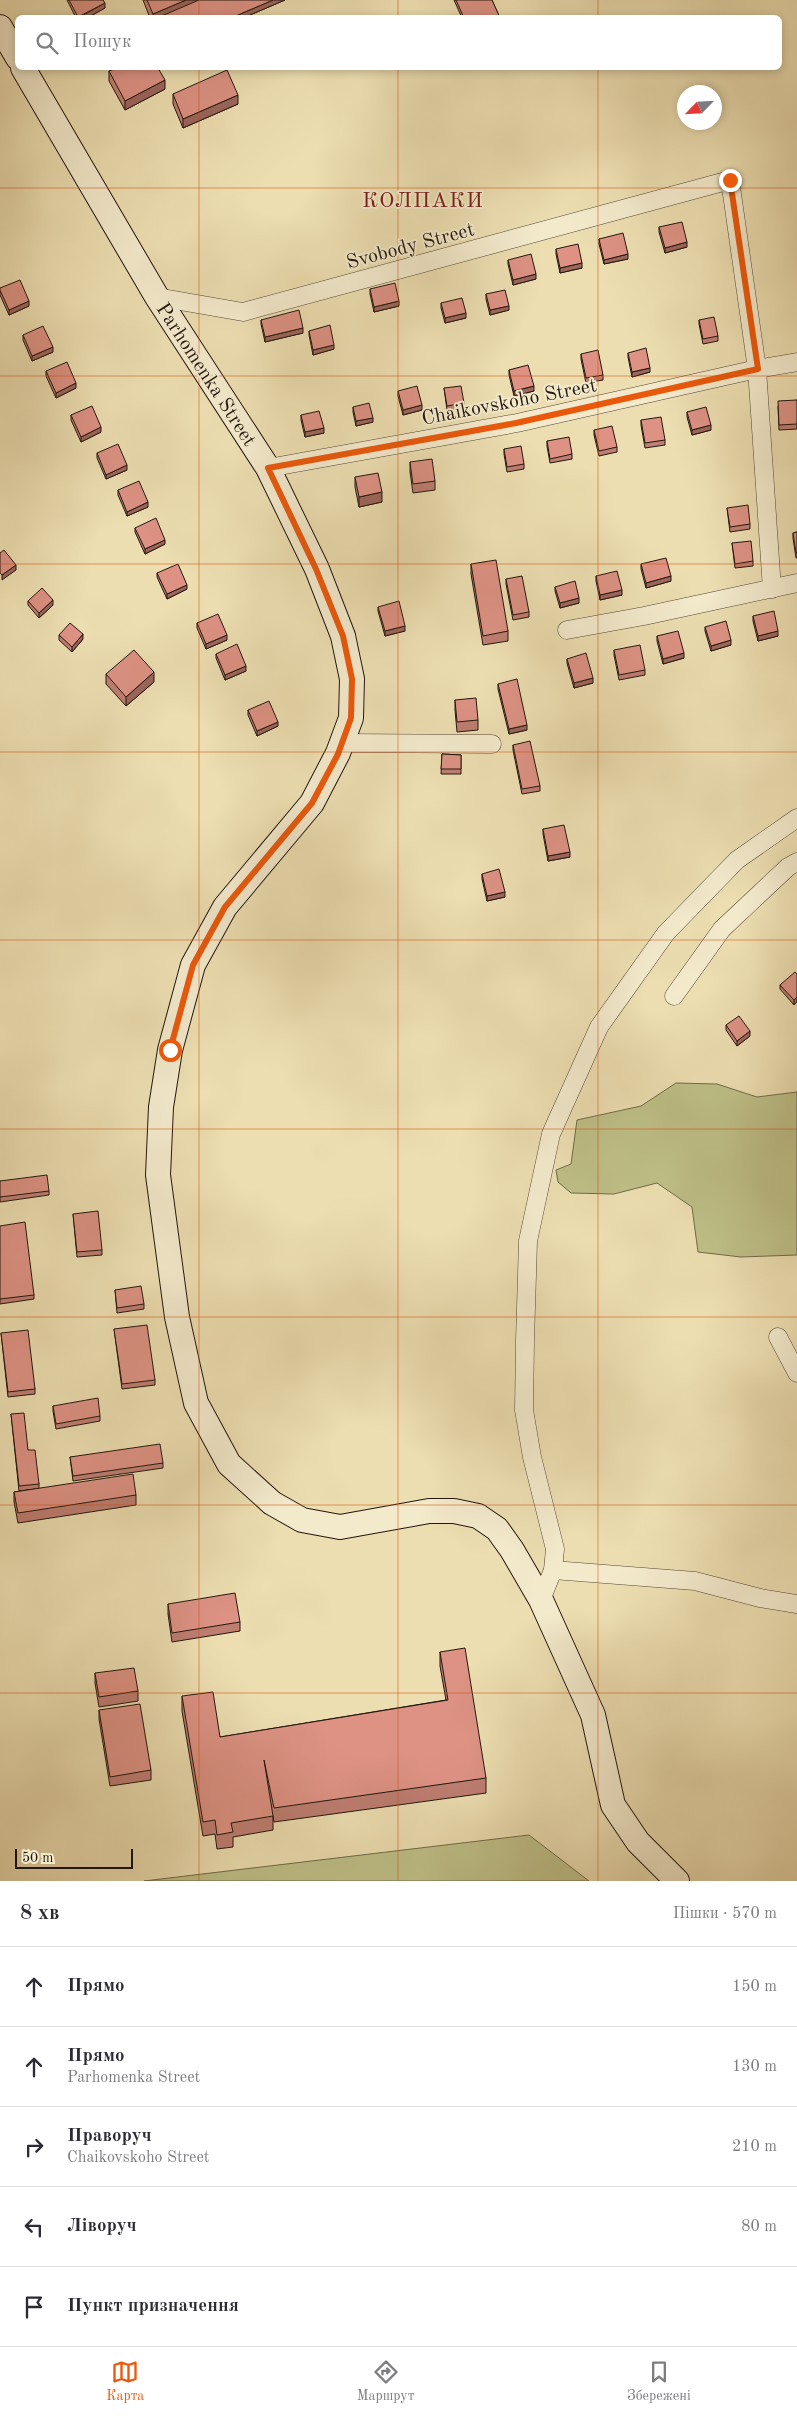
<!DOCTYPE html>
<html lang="uk">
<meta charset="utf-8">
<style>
body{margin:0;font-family:"Old Standard TT",serif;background:#f7f7f7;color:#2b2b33}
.compass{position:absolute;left:677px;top:85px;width:45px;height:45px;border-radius:50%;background:#fff;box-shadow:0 2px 8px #0003;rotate:245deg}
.scale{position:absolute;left:15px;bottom:12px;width:118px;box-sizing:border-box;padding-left:5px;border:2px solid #23160e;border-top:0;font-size:14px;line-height:18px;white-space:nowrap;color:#23160e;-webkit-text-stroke:4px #f3eacc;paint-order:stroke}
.stop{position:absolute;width:15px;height:15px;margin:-11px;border:4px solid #ea580c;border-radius:50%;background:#fff}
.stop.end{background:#ea580c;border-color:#fff;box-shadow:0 1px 5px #0008}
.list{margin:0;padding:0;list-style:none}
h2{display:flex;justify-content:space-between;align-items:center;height:65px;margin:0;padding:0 20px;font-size:21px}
h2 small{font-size:16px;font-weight:400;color:#7c7c81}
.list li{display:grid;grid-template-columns:32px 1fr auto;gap:15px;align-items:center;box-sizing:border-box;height:80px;padding:0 20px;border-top:1px solid #e1e1e2}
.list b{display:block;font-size:19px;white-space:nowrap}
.list p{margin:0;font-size:16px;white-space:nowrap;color:#7c7c81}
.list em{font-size:16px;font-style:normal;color:#7c7c81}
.icon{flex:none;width:28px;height:28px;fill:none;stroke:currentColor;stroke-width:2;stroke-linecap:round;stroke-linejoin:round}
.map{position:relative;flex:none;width:797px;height:1881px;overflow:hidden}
.search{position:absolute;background:#fff;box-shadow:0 2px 8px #0003;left:15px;right:15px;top:15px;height:55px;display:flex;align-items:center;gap:12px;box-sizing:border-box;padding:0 18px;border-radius:8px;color:#7c7c81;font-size:19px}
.sheet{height:465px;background:#fff}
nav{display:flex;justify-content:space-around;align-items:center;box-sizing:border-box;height:70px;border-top:1px solid #e1e1e2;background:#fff;font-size:14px;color:#7c7c81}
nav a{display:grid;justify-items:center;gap:2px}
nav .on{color:#ea580c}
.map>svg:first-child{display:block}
.green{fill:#bebf87;stroke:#706a4a}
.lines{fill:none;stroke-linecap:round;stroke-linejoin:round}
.minor-casing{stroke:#554837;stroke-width:19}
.secondary-casing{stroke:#23160e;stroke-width:26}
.minor{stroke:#f3eacc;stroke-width:18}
.secondary{stroke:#f3eacc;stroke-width:24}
.wall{fill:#be7e72;stroke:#23160e}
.shaded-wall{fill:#9b665c;stroke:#23160e}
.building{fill:#dd9284;stroke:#23160e}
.route{stroke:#ea580c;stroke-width:6}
.grid{fill:none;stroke:#d4520c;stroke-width:1;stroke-opacity:0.55}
.labels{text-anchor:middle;stroke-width:4;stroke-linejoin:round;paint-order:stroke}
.street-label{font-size:20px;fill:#23160e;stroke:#f3eacc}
.quarter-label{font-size:22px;letter-spacing:1px;fill:#7a1f14;stroke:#f3eacc}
</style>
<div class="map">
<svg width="797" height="1881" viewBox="0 0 797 1881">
<rect width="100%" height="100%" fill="#ecdeb1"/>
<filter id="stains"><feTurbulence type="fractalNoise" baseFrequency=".004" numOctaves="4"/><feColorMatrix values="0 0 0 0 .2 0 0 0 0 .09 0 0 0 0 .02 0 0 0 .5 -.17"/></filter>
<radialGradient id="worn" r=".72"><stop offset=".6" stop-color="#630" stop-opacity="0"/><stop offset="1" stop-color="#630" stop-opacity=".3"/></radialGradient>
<g class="green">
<path d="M676,1083L717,1084L757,1097L797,1092V1255L741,1257L698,1252L692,1207L657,1183L614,1194L571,1193L558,1182L556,1170L571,1164L577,1120L641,1106Z"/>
<path d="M529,1835L589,1881H144Z"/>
</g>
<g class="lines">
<g class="minor-casing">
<g id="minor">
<path d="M157,297L243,312L730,180L757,369L772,589"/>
<path d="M268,468L517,423L757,369L797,362"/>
<path d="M567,630L644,616L797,583"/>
<path d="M342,743L492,744"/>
<path d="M674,996L722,929L788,867L797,862"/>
<path d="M778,1337L797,1373"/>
<path d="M553,1570L695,1581L760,1598L797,1604"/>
<path d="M541,1600L553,1570L555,1549L532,1457L524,1410L525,1341L528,1241L551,1134L599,1027L666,933L737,860L797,818"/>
</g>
</g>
<g class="secondary-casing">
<g id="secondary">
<path d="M0,27L18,58"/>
<path d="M23,68L157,297L268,468L317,569L343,636L352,679L351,718L338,753L312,803L225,907L193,965L170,1050L161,1107L158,1175L177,1317L196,1403L229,1464L272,1503L302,1520L340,1527L429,1511H454L478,1516L497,1529L512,1550L541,1600L593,1715L613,1805L638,1842L677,1881"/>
</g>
</g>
<use href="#minor" class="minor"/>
<use href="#secondary" class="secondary"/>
</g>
<g class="wall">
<path d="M67,0H103L105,8L87,18H76Z"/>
<path d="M143,0H285L243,18H150Z"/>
<path d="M454,0H492L500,18H462Z"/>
<path d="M109,71L165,89L125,110L109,81Z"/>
<path d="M173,94L238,104L183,128L173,104Z"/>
<path d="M659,227L687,247L665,253L659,232Z"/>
<path d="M599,239L628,259L604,264L599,244Z"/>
<path d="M556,249L582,268L560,273L556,254Z"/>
<path d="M508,260L536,279L513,285L508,264Z"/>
<path d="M0,288L29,306L9,315L0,295Z"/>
<path d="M370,289L399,306L374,312L370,294Z"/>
<path d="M486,294L509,310L490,315L486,299Z"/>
<path d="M441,303L466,318L445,323L441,308Z"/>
<path d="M261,320L303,333L265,342L261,324Z"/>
<path d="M699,320L718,336V341L703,344L699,324Z"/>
<path d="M309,331L334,349L313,355L309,335Z"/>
<path d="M23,335L53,352L32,361L23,340Z"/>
<path d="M628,353L650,372L632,377L628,357Z"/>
<path d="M581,354L603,375V380L586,383L581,359Z"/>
<path d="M509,370L534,391L514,396L509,375Z"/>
<path d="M46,371L76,388L56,398L46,376Z"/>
<path d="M444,388L464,403V408L447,410Z"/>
<path d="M398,391L422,410L403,415L398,396Z"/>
<path d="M797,400V429L779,430L778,406Z"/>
<path d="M353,407L373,422L356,426L353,412Z"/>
<path d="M687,412L711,430L692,435L687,417Z"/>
<path d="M71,415L101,432L81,442L71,420Z"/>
<path d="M301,415L324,433L305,437L301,420Z"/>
<path d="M641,420L665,440V445L645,448L641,425Z"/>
<path d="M594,430L617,447V452L599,456L594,435Z"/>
<path d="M547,441L572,454V459L550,463L547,446Z"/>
<path d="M504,449L524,464V469L507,472L504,454Z"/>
<path d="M97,453L127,470L106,479L97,458Z"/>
<path d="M410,462L435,481V490L413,493L410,472Z"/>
<path d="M355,477L382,502L359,507L355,487Z"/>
<path d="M118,490L148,507L127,516L118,495Z"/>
<path d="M727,508L750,524V529L730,532Z"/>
<path d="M135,528L165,544L145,554L135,532Z"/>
<path d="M797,532V558H796L793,538V533Z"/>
<path d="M732,543L753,561V566L735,568Z"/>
<path d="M471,564L508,631V641L483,645L471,574Z"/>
<path d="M641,564L671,581L646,588L641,569Z"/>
<path d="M157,573L187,589L167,599L157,577Z"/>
<path d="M596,576L622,595L600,600L596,581Z"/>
<path d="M506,579L529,612V617L513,620L506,584Z"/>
<path d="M555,587L579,603L560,608L555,591Z"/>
<path d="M28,601L53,605L39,618L28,605Z"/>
<path d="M378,607L405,631L385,636L378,611Z"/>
<path d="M753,616L778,636L758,641L753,621Z"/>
<path d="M197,623L227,640L206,649L197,628Z"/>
<path d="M705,627L731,645L711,651L705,631Z"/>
<path d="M59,635L83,639L72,652L59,640Z"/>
<path d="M657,636L684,658L663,664L657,641Z"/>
<path d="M614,650L645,670V675L619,680L614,655Z"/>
<path d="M216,654L246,671L225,680L216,658Z"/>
<path d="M567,659L593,683L574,688L567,663Z"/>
<path d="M106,674L154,682L126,706L106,684Z"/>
<path d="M498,684L527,730L509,734L498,689Z"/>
<path d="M455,700L478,720V730L457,732L455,710Z"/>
<path d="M248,710L278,726L257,736L248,715Z"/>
<path d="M513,745L540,786V791L522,794L513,750Z"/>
<path d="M442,754L461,755V774H441Z"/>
<path d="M543,829L570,857L548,861L543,834Z"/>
<path d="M482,874L505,897L487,901L482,879Z"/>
<path d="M797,974L794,1005L780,989V985Z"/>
<path d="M726,1025L750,1036L737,1046L726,1030Z"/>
<path d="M0,1181L49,1191V1195L0,1202Z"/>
<path d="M73,1214L102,1250V1255L77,1257Z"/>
<path d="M0,1226L34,1295V1299L0,1304Z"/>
<path d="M115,1290L144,1304V1309L117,1313Z"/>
<path d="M114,1329L155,1380V1385L122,1389Z"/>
<path d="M1,1333L35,1389V1394L8,1397Z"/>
<path d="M53,1406L100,1416V1421L56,1429L53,1411Z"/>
<path d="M11,1414L28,1450L39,1484V1489L136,1495V1505L18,1523L14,1502V1492L36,1489L19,1491Z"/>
<path d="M70,1457L163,1463V1468L73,1481Z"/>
<path d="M168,1604L240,1622V1631L172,1642L168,1614Z"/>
<path d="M440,1652L486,1778V1793L274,1822L273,1816V1830L233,1837V1847L217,1849L215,1834L203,1836L182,1711V1696L220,1737L446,1700L440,1666Z"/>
<path d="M95,1673L138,1691V1701L99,1707L95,1683Z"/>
<path d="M99,1710L151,1770V1780L110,1786L99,1719Z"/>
</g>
<g class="shaded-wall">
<path d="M186,0H209L167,18H153V14Z"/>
<path d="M273,0H285L243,18H231Z"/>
<path d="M105,3V8L87,18H78Z"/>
<path d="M165,80V89L125,110V101Z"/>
<path d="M238,95V104L183,128V119Z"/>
<path d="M687,242V247L665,253V248Z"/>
<path d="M628,254V259L604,264V260Z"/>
<path d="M582,263V268L560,273V268Z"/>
<path d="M536,274V279L513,285V280Z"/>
<path d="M29,301V306L9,315V310Z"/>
<path d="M399,301V306L374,312V307Z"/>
<path d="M509,306V310L490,315V310Z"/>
<path d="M466,313V318L445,323V318Z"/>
<path d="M303,328V333L265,342V337Z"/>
<path d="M334,345V349L313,355V350Z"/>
<path d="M53,347V352L32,361V356Z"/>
<path d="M650,368V372L632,377V372Z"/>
<path d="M76,383V388L56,398V393Z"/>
<path d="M534,386V391L514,396V391Z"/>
<path d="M422,405V410L403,415V410Z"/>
<path d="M373,418V422L356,426V421Z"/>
<path d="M711,425V430L692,435V430Z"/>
<path d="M101,427V432L81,442V437Z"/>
<path d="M324,428V433L305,437V432Z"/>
<path d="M127,465V470L106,479V475Z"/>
<path d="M382,492V502L359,507V497Z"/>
<path d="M148,502V507L127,516V512Z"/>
<path d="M165,540V544L145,554V549Z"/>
<path d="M16,565V570L2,580V575Z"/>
<path d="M671,576V581L646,588V583Z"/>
<path d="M187,585V589L167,599V594Z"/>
<path d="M622,590V595L600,600V595Z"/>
<path d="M579,598V603L560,608V603Z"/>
<path d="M53,600V605L39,618V613Z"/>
<path d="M405,626V631L385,636V631Z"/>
<path d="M778,631V636L758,641V636Z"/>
<path d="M83,634V639L72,652V647Z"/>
<path d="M227,635V640L206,649V644Z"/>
<path d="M731,640V645L711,651V646Z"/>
<path d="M684,653V658L663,664V659Z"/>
<path d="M246,666V671L225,680V675Z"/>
<path d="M154,672V682L126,706V697Z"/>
<path d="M593,678V683L574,688V683Z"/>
<path d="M278,722V726L257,736V731Z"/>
<path d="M527,725V730L509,734V729Z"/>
<path d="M570,852V857L548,861V856Z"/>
<path d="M505,892V897L487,901V896Z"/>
<path d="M797,997V1002L794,1005V1000Z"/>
<path d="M750,1031V1036L737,1046V1041Z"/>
</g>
<g class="building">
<path d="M69,0H103L105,3L78,17Z"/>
<path d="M147,0H186L153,14Z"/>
<path d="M199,0H273L231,18H157Z"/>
<path d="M456,0H492L500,18H464Z"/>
<path d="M117,68H158L165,80L125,101L109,71Z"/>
<path d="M227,70L238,95L183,119L173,94Z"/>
<path d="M682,222L687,242L665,248L659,227Z"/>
<path d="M623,233L628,254L604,260L599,239Z"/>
<path d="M578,244L582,263L560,268L556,249Z"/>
<path d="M531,254L536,274L513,280L508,260Z"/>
<path d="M20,280L29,301L9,310L0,290V288Z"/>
<path d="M395,283L399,301L374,307L370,289Z"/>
<path d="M505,290L509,306L490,310L486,294Z"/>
<path d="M462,298L466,313L445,318L441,303Z"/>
<path d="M299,310L303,328L265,337L261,320Z"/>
<path d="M714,317L718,336L703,339L699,320Z"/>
<path d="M330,325L334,345L313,350L309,331Z"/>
<path d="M43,326L53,347L32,356L23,335Z"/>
<path d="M646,348L650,368L632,372L628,353Z"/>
<path d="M598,350L603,375L586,378L581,354Z"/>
<path d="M67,362L76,383L56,393L46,371Z"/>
<path d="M528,365L534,386L514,391L509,370Z"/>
<path d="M417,386L422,405L403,410L398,391Z"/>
<path d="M461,386L464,403L447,406L444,388Z"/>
<path d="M797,400V424L779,425L778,401Z"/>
<path d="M369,403L373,418L356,421L353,407Z"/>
<path d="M92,406L101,427L81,437L71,415Z"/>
<path d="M706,407L711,425L692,430L687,412Z"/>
<path d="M319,411L324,428L305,432L301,415Z"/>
<path d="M661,417L665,440L645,443L641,420Z"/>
<path d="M612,426L617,447L599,451L594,430Z"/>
<path d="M569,437L572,454L550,459L547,441Z"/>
<path d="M118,444L127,465L106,475L97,453Z"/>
<path d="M521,446L524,464L507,467L504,449Z"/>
<path d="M432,459L435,481L413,484L410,462Z"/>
<path d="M378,473L382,492L359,497L355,477Z"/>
<path d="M139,481L148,502L127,512L118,490Z"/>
<path d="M748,505L750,524L730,527L727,508Z"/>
<path d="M156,518L165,540L145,549L135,528Z"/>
<path d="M797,532V553H796L793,533Z"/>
<path d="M751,541L753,561L735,564L732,543Z"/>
<path d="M4,550L16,565L2,575L0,573V553Z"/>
<path d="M666,558L671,576L646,583L641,564Z"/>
<path d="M496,560L508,631L483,636L471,564Z"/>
<path d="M178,564L187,585L167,594L157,573Z"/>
<path d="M617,571L622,590L600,595L596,576Z"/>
<path d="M522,576L529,612L513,615L506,579Z"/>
<path d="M575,581L579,598L560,603L555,587Z"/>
<path d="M42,588L53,600L39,613L28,601Z"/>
<path d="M399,601L405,626L385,631L378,607Z"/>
<path d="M774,611L778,631L758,636L753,616Z"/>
<path d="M218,614L227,635L206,644L197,623Z"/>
<path d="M726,621L731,640L711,646L705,627Z"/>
<path d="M70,623L83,634L72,647L59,635Z"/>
<path d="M678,631L684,653L663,659L657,636Z"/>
<path d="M237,644L246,666L225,675L216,654Z"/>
<path d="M640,645L645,670L619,675L614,650Z"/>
<path d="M134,650L154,672L126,697L106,674Z"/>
<path d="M586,653L593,678L574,683L567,659Z"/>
<path d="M517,679L527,725L509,729L498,684Z"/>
<path d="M476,698L478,720L457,722L455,700Z"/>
<path d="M269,701L278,722L257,731L248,710Z"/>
<path d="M530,741L540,786L522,789L513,745Z"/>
<path d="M442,754L461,755V769H441Z"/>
<path d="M564,825L570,852L548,856L543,829Z"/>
<path d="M499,869L505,892L487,896L482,874Z"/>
<path d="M795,972L797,974V997L794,1000L780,985Z"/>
<path d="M739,1016L750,1031L737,1041L726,1025Z"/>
<path d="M47,1175L49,1191L0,1197V1181Z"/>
<path d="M98,1211L102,1250L77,1252L73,1214Z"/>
<path d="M25,1222L34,1295L0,1299V1226Z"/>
<path d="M141,1286L144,1304L117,1308L115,1290Z"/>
<path d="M147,1325L155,1380L122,1384L114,1329Z"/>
<path d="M28,1330L35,1389L8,1392L1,1333Z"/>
<path d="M98,1398L100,1416L56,1424L53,1406Z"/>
<path d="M24,1413L28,1450H35L39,1484L19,1486L11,1414Z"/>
<path d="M160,1444L163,1463L73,1476L70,1457Z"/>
<path d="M133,1474L136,1495L18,1513L14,1492Z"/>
<path d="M235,1593L240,1622L172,1633L168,1604Z"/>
<path d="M465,1648L486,1778L274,1808L264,1760L273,1816L231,1823L233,1832L217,1835L215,1820L203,1822L182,1696L213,1692L220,1737L448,1700L440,1652Z"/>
<path d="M134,1668L138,1691L99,1697L95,1673Z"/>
<path d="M140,1704L151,1770L110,1777L99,1710Z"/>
</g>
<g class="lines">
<path class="route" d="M170,1050L193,965L225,907L312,803L338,754L351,718L352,679L343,636L316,569L268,468L516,423L758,369L730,180"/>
</g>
<path class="grid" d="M199,0V18M398,0V18M598,0V18M199,68V1881M398,68V1881M598,68V1881M0,188H797M0,376H797M0,564H797M0,752H797M0,940H797M0,1129H797M0,1317H797M0,1505H797M0,1693H797"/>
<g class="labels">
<g class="street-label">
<text transform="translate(410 245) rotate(-15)" y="7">Svobody Street</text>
<text transform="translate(207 374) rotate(57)" y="7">Parhomenka Street</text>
<text transform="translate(509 401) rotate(-11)" y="7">Chaikovskoho Street</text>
</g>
<g class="quarter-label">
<text x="423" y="207">КОЛПАКИ</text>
</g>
</g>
<rect width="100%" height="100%" filter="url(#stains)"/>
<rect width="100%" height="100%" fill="url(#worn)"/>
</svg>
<svg class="compass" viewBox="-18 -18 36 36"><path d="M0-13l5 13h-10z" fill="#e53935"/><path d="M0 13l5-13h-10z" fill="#7c7c81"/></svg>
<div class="scale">50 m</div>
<div class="stop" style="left:170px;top:1050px"></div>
<div class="stop end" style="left:730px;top:180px"></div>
<div class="search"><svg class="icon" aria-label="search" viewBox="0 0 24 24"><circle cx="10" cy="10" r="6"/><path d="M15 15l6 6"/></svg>Пошук</div>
</div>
<section class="sheet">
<h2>8 хв<small>Пішки · 570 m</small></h2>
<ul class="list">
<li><svg class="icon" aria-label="ahead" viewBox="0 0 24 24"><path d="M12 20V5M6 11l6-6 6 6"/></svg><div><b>Прямо</b></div><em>150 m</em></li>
<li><svg class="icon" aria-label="ahead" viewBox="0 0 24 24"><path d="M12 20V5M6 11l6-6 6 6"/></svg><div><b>Прямо</b><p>Parhomenka Street</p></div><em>130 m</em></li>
<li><svg class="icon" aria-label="right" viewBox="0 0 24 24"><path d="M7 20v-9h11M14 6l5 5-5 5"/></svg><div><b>Праворуч</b><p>Chaikovskoho Street</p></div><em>210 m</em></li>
<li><svg class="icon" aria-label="left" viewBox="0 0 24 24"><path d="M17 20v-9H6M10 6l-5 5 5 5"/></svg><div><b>Ліворуч</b></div><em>80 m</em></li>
<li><svg class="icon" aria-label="arrive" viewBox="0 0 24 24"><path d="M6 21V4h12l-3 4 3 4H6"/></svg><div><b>Пункт призначення</b></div></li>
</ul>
</section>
<nav>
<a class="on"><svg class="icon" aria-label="map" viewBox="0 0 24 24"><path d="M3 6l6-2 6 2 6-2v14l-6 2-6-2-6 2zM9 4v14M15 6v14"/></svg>Карта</a>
<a><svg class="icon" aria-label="directions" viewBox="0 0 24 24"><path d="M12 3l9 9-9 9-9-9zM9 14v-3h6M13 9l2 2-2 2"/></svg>Маршрут</a>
<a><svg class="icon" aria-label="saved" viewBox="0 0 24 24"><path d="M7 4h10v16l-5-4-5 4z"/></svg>Збережені</a>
</nav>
